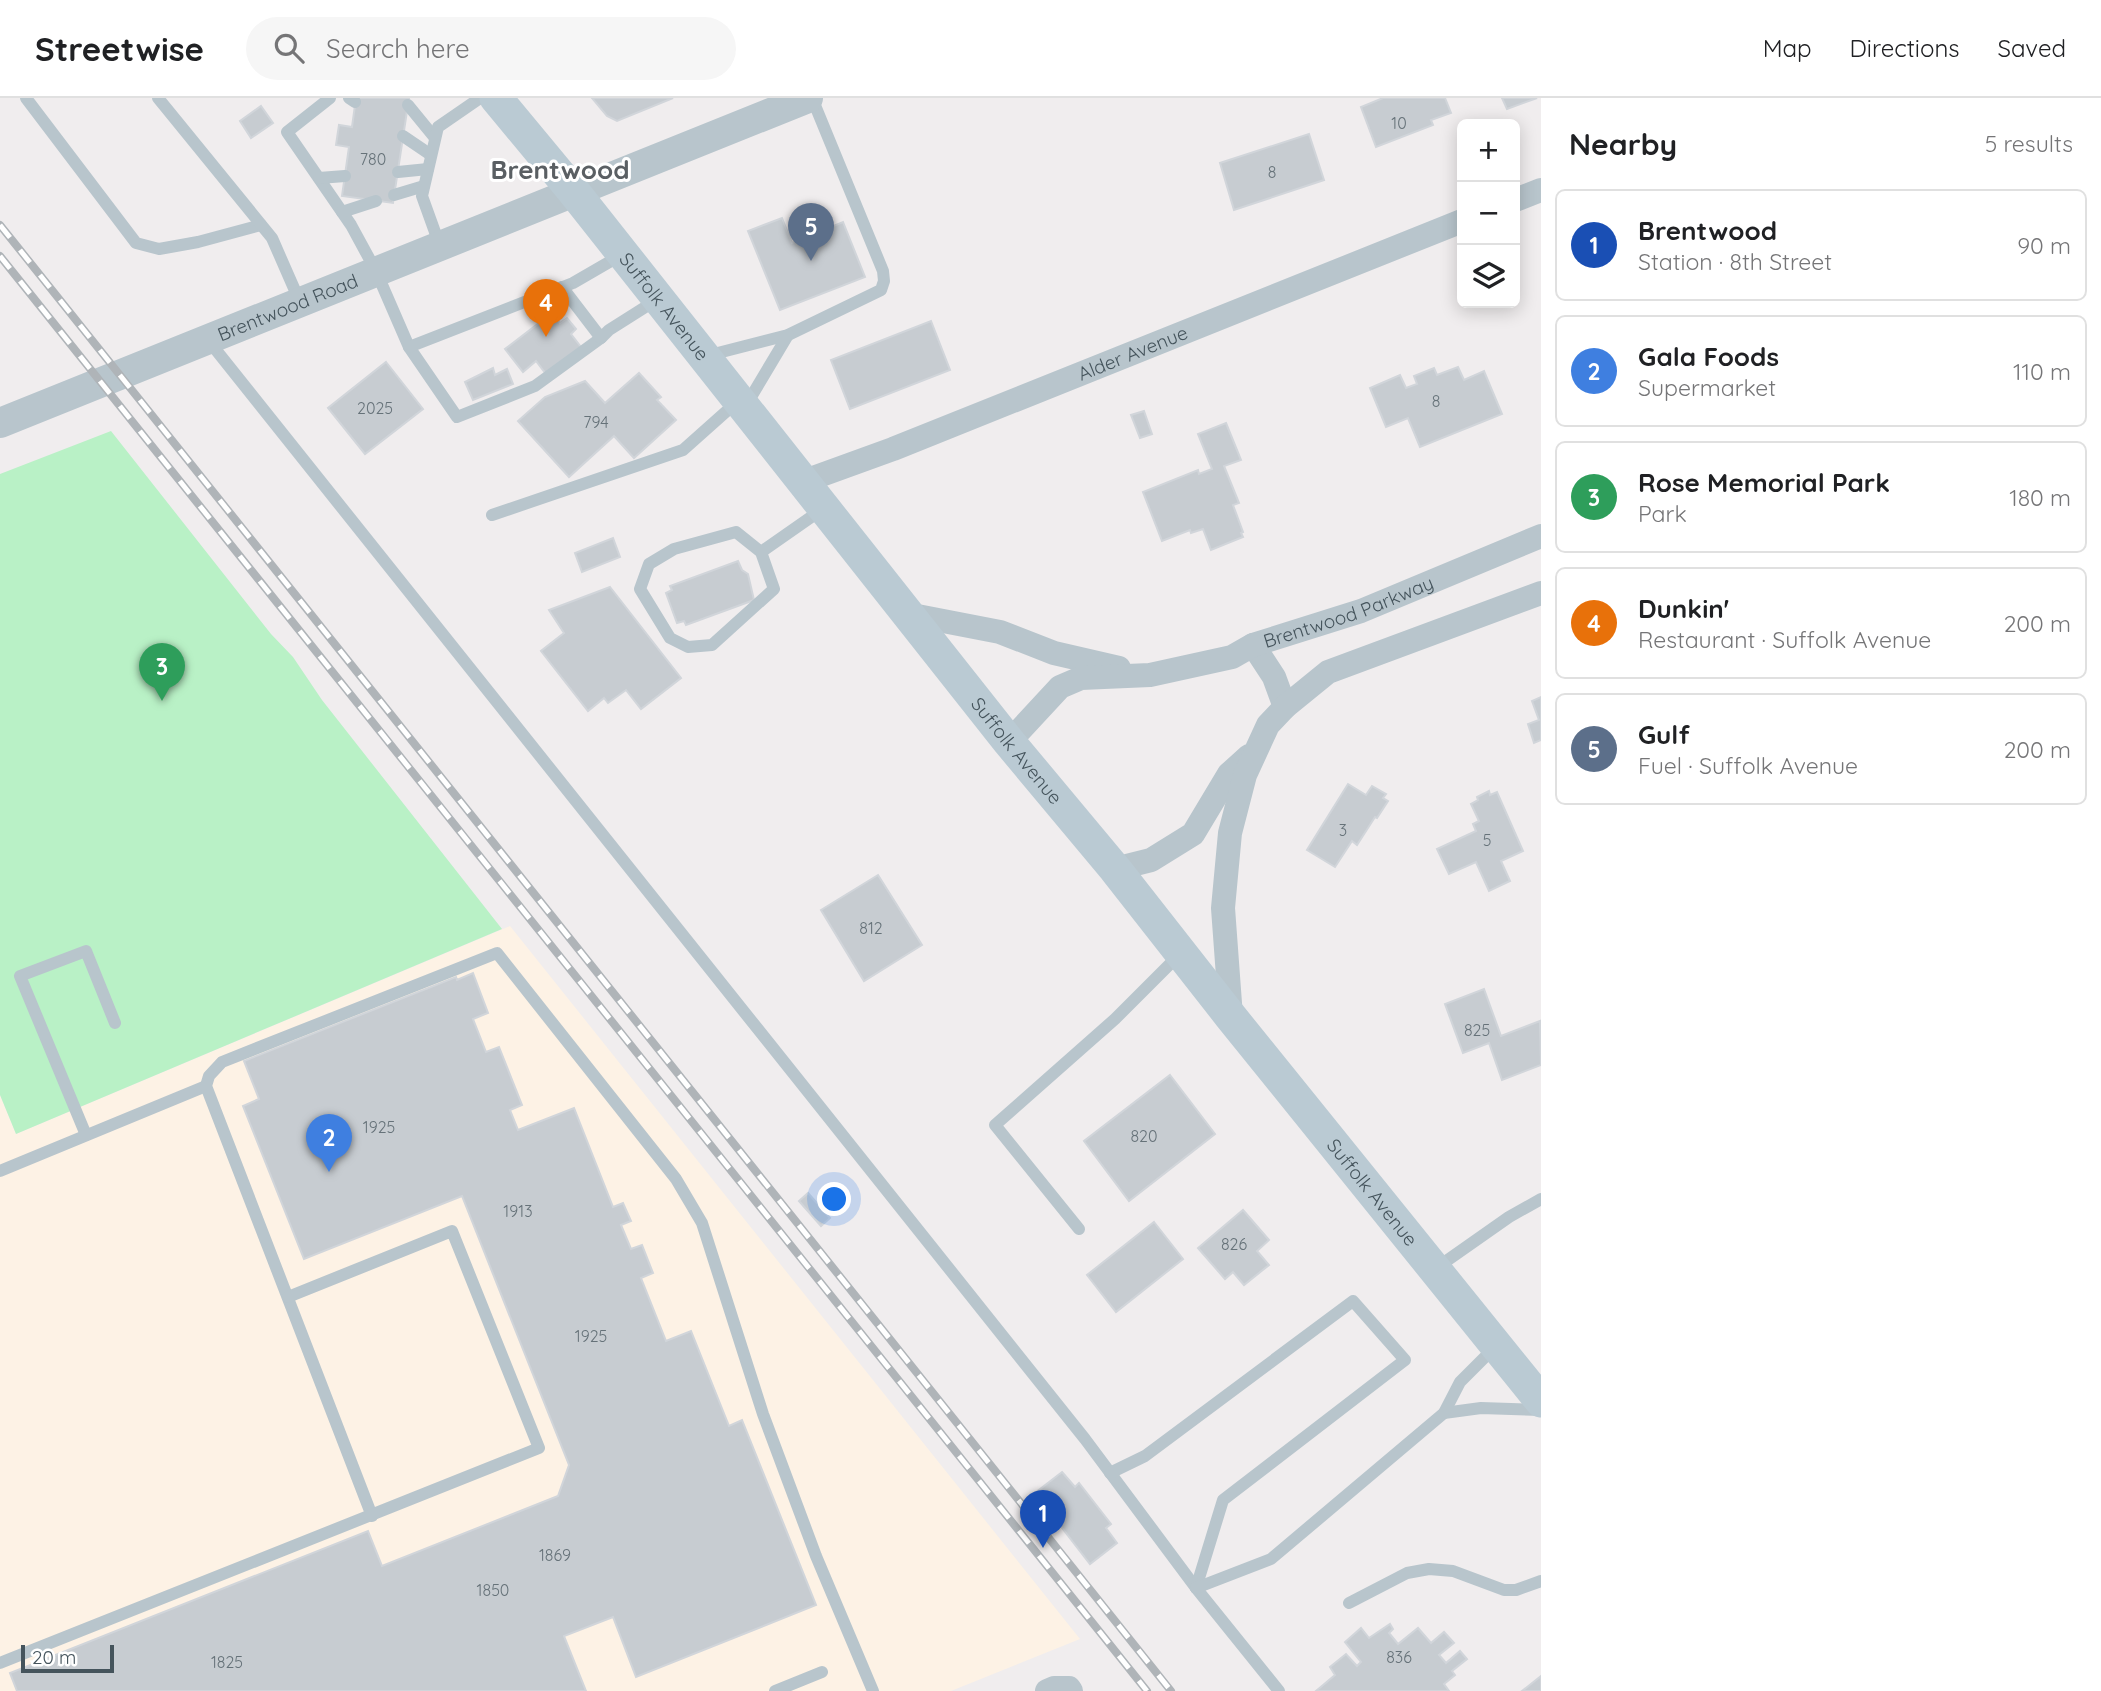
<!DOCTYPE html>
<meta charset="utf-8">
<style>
body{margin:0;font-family:Quicksand,sans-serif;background:#f6f6f6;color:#202124}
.controls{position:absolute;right:21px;top:21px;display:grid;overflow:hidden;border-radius:10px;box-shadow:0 4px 18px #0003}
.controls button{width:63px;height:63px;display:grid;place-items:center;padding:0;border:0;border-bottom:2px solid #e0e0e0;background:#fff;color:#202124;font:35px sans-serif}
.scale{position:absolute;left:21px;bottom:18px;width:93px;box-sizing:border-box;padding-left:7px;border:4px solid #45545c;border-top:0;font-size:19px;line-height:24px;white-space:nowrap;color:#45545c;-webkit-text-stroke:5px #fff;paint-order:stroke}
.you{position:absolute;left:835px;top:1102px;width:24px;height:24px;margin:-18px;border:5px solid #fff;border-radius:50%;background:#1a73e8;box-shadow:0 0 0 10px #1a73e833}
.badge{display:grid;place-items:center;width:46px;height:46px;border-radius:50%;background:#0f766e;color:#fff;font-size:23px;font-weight:700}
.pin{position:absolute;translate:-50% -58px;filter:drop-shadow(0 2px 4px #0008)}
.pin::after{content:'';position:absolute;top:37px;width:24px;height:21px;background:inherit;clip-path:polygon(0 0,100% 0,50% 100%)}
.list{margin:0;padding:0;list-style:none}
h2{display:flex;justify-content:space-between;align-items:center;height:91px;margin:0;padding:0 28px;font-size:30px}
h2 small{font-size:23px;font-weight:400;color:#757577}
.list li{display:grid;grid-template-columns:46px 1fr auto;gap:21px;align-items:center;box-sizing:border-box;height:112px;margin:0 14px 14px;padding:0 14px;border:2px solid #e0e0e0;border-radius:10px}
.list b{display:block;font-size:26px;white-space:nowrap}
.list p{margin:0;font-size:23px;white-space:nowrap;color:#757577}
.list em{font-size:23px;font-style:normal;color:#757577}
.icon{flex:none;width:38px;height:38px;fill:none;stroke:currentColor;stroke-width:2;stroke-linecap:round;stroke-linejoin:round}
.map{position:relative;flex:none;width:1541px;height:1593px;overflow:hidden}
header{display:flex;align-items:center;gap:42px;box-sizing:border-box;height:98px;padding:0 35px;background:#fff;border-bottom:2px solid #e0e0e0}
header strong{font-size:33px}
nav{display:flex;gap:38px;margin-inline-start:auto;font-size:24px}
.search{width:490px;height:63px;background:#f6f6f6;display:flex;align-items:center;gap:18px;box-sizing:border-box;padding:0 24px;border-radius:38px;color:#757577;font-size:26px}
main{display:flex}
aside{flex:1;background:#fff}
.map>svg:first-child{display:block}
.commercial{fill:#fdf2e5}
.green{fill:#b9f1c6}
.building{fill:#c7ccd1;stroke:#d1d5da;stroke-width:2}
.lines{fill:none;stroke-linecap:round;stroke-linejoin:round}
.service{stroke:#b8c5cc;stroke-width:12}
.minor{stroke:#b8c5cc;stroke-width:24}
.tertiary{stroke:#b8c5cc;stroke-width:30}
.secondary{stroke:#bacad3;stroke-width:33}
.rail-casing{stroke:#afb4b8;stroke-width:8}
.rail{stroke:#fff;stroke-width:5;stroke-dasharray:16;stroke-linecap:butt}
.labels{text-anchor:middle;stroke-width:6;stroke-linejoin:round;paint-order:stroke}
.number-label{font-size:16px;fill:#667279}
.street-label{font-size:19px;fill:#45545c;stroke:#fff}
.district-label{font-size:26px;font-weight:bold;fill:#5a5f63;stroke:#fff}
</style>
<header>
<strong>Streetwise</strong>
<div class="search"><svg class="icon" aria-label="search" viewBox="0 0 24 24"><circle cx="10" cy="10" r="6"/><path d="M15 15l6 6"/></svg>Search here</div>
<nav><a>Map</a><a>Directions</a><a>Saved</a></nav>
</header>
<main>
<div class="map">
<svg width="1541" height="1593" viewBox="0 0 1541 1593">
<rect width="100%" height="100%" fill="#f0edee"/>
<path class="commercial" d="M510,828L1080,1541L951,1593H0V997L16,1036Z"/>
<path class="green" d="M111,333L271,536L293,559L322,602L502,831L16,1036L0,997V376Z"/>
<g class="building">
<path d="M356,0H409L393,105L342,98L349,49L336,47L339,27L352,29Z"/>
<path d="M592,0H673L617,23L607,18Z"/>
<path d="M1383,0H1445L1451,15L1431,22L1433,27L1376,49L1361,9Z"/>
<path d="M1502,0H1537L1507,11Z"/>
<path d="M261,8L273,25L251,40L240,23Z"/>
<path d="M1309,36L1324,82L1234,112L1220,65Z"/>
<path d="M782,120L792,145L843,124L865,179L780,212L748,133Z"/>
<path d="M552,215L560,225L567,220L576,231L571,236L581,249L546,276L536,263L523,274L505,251Z"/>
<path d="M931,223L950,272L850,311L831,262Z"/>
<path d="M386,264L423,311L365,356L328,310Z"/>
<path d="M1458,269L1464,282L1484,273L1502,316L1420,349L1408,320L1386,329L1370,290L1400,277L1406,290L1417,286L1414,278L1434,270L1437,277Z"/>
<path d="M493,270L495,277L507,271L513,286L473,302L465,284Z"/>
<path d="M639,275L661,299L657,302L676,322L634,360L614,338L569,379L518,323L545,299L585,283L605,305Z"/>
<path d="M1144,313L1152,336L1140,340L1131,317Z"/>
<path d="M1226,325L1241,362L1224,368L1239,405L1233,407L1243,434L1241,435L1243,439L1211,452L1203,431L1191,435L1190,432L1162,443L1143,394L1198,372L1199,376L1212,371L1198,336Z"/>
<path d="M613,440L620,459L582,474L575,455Z"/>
<path d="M738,463L742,472L748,476L754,502L686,527L684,523L677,525L666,495L672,492L670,488Z"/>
<path d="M610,489L681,580L641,611L626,592L608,605L604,600L588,613L541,553L564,535L549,512Z"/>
<path d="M1541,599V642L1534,645L1528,626L1539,622L1532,603Z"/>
<path d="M1348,686L1366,697L1372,688L1386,696L1383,700L1388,703L1377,720L1375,719L1357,747L1352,743L1335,769L1307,752Z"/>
<path d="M1489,693L1490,697L1497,694L1523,753L1501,763L1510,783L1489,793L1476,764L1449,776L1437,751L1476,733L1473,726L1479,723L1471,706L1478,702L1477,699Z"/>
<path d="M878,777L922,847L864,883L821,812Z"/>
<path d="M473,875L488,915L473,921L486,954L499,949L522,1007L510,1012L518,1032L574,1010L613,1109L623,1105L631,1123L621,1127L631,1151L642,1147L653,1175L641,1180L666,1243L691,1233L729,1328L742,1322L816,1507L636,1579L613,1519L564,1538L586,1593H17L10,1575L368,1433L382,1468L558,1398L569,1367L462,1098L304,1161L243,1008L259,1001L244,963L456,879L457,882Z"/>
<path d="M1484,891L1501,938L1540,923L1541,967L1502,982L1489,945L1463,955L1445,906Z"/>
<path d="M1170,977L1215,1036L1129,1103L1084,1043Z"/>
<path d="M808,1095L830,1120L821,1128L799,1103Z"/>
<path d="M1243,1112L1269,1142L1257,1153L1269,1167L1244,1187L1233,1174L1225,1181L1198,1150Z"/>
<path d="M1154,1124L1183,1161L1116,1214L1087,1177Z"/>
<path d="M1062,1374L1075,1389L1079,1385L1111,1426L1106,1430L1117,1445L1090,1466L1035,1395Z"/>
<path d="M1390,1526L1393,1531L1389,1535L1398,1546L1418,1530L1431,1545L1444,1534L1454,1545L1439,1557L1446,1565L1460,1553L1467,1561L1452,1573L1455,1577L1444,1586L1449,1593H1316L1335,1577L1330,1569L1346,1556L1357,1568L1361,1564L1345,1544L1361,1530L1369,1540Z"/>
<path d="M1541,1578V1593H1522Z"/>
</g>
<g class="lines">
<g class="service">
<path d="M26,0L136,145L159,151L198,144L261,127"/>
<path d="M158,0L272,140L300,204"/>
<path d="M330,0L287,34L351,127L376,173L409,249L457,319L535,288L601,240"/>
<path d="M349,0L355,4"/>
<path d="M408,7L435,40"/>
<path d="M403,38L431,57"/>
<path d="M398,74L428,71"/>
<path d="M319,80L345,78"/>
<path d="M394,97L424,88"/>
<path d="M342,114L376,103"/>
<path d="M440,148L422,98L438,29L480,0"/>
<path d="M562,189L601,240L609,232L658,201"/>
<path d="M208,242L1085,1341L1196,1490L1279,1593"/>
<path d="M409,249L573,185L623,156"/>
<path d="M706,258L788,237L881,192L884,183L883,173L812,0"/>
<path d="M745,309L788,237"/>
<path d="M492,417L683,352L738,303"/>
<path d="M761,454L736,434L674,451L649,466L640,491L670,540L688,549L712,547L774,491L761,454L824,410"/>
<path d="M86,1037L20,878L86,853L115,925"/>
<path d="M0,1073L206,988"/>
<path d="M1079,1131L995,1027L1115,921L1180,856"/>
<path d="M1435,1171L1509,1119L1541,1101"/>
<path d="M1444,1315L1481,1310L1541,1312"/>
<path d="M1110,1375L1145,1358L1353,1203L1405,1262L1223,1402L1196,1490"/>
<path d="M372,1418L206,988L209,978L222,964L497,855L676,1081L702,1125L763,1316L816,1458L873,1593"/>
<path d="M1196,1490L1271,1461L1444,1315L1460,1284L1495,1249"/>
<path d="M1349,1505L1407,1475L1429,1471L1453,1473L1504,1492H1516L1541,1483"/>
<path d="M0,1565L539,1350L452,1133L288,1199"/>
<path d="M775,1593L822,1574"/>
</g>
<g class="minor">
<path d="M1515,102L1541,92"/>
<path id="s1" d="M802,384L893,351L1462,123"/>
<path d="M907,516L1000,534L1054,555L1119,570"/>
<path d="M1253,547L1274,579L1285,609"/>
<path id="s2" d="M1009,644L1060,589L1081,580L1150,577L1232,559L1253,547L1361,513L1541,438"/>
<path d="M1115,771L1151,762L1193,736L1229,676L1249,658"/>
<path d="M1231,919L1223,810L1230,735L1245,677L1268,627L1285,609L1328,574L1541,495"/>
<path d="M1047,1593L1054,1590H1069L1071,1593"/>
</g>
<path class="tertiary" id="s3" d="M0,325L808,0"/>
<path class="secondary" id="s4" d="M496,0L574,94L1009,644L1115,771L1231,919L1541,1303"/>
<g class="rail-casing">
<g id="rail">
<path d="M0,127L1171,1593"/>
<path d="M0,158L1147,1593"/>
</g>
</g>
<use href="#rail" class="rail"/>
</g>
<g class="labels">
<g class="number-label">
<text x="1399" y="31">10</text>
<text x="373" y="67">780</text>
<text x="1272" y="80">8</text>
<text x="1436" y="309">8</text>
<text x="375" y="316">2025</text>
<text x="596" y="330">794</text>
<text x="1343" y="738">3</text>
<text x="1487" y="748">5</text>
<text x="871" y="836">812</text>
<text x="1477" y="938">825</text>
<text x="379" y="1035">1925</text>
<text x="1144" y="1044">820</text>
<text x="518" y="1119">1913</text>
<text x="1234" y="1152">826</text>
<text x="591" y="1244">1925</text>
<text x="555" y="1463">1869</text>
<text x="493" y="1498">1850</text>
<text x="1399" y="1565">836</text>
<text x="227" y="1570">1825</text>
</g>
<g class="street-label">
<text dy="7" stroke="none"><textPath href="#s3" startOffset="310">Brentwood Road</textPath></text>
<text dy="7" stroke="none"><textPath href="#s4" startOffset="268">Suffolk Avenue</textPath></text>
<text dy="7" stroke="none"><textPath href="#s1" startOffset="355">Alder Avenue</textPath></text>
<text dy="7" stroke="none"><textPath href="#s2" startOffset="376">Brentwood Parkway</textPath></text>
<text dy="7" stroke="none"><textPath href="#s4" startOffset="835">Suffolk Avenue</textPath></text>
<text dy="7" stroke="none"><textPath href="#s4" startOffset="1402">Suffolk Avenue</textPath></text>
</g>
<g class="district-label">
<text x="560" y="81">Brentwood</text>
</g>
</g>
</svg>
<div class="controls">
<button>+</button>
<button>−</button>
<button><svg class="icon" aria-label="layers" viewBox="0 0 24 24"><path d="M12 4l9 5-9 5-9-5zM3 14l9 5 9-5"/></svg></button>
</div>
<div class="scale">20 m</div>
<div class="you"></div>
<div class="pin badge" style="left:1043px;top:1450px;background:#1a4fb4">1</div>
<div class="pin badge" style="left:329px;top:1074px;background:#3f7fe0">2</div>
<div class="pin badge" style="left:162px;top:603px;background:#2e9e5b">3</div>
<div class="pin badge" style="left:546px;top:239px;background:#e8710a">4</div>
<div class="pin badge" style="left:811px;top:163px;background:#5c6f8a">5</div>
</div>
<aside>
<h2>Nearby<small>5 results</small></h2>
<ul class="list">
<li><span class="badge" style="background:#1a4fb4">1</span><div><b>Brentwood</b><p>Station · 8th Street</p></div><em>90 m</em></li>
<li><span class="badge" style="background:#3f7fe0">2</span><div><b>Gala Foods</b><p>Supermarket</p></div><em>110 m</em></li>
<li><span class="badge" style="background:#2e9e5b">3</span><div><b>Rose Memorial Park</b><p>Park</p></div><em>180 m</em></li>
<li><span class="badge" style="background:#e8710a">4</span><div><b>Dunkin'</b><p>Restaurant · Suffolk Avenue</p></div><em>200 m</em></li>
<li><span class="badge" style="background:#5c6f8a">5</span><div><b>Gulf</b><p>Fuel · Suffolk Avenue</p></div><em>200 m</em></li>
</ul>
</aside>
</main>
